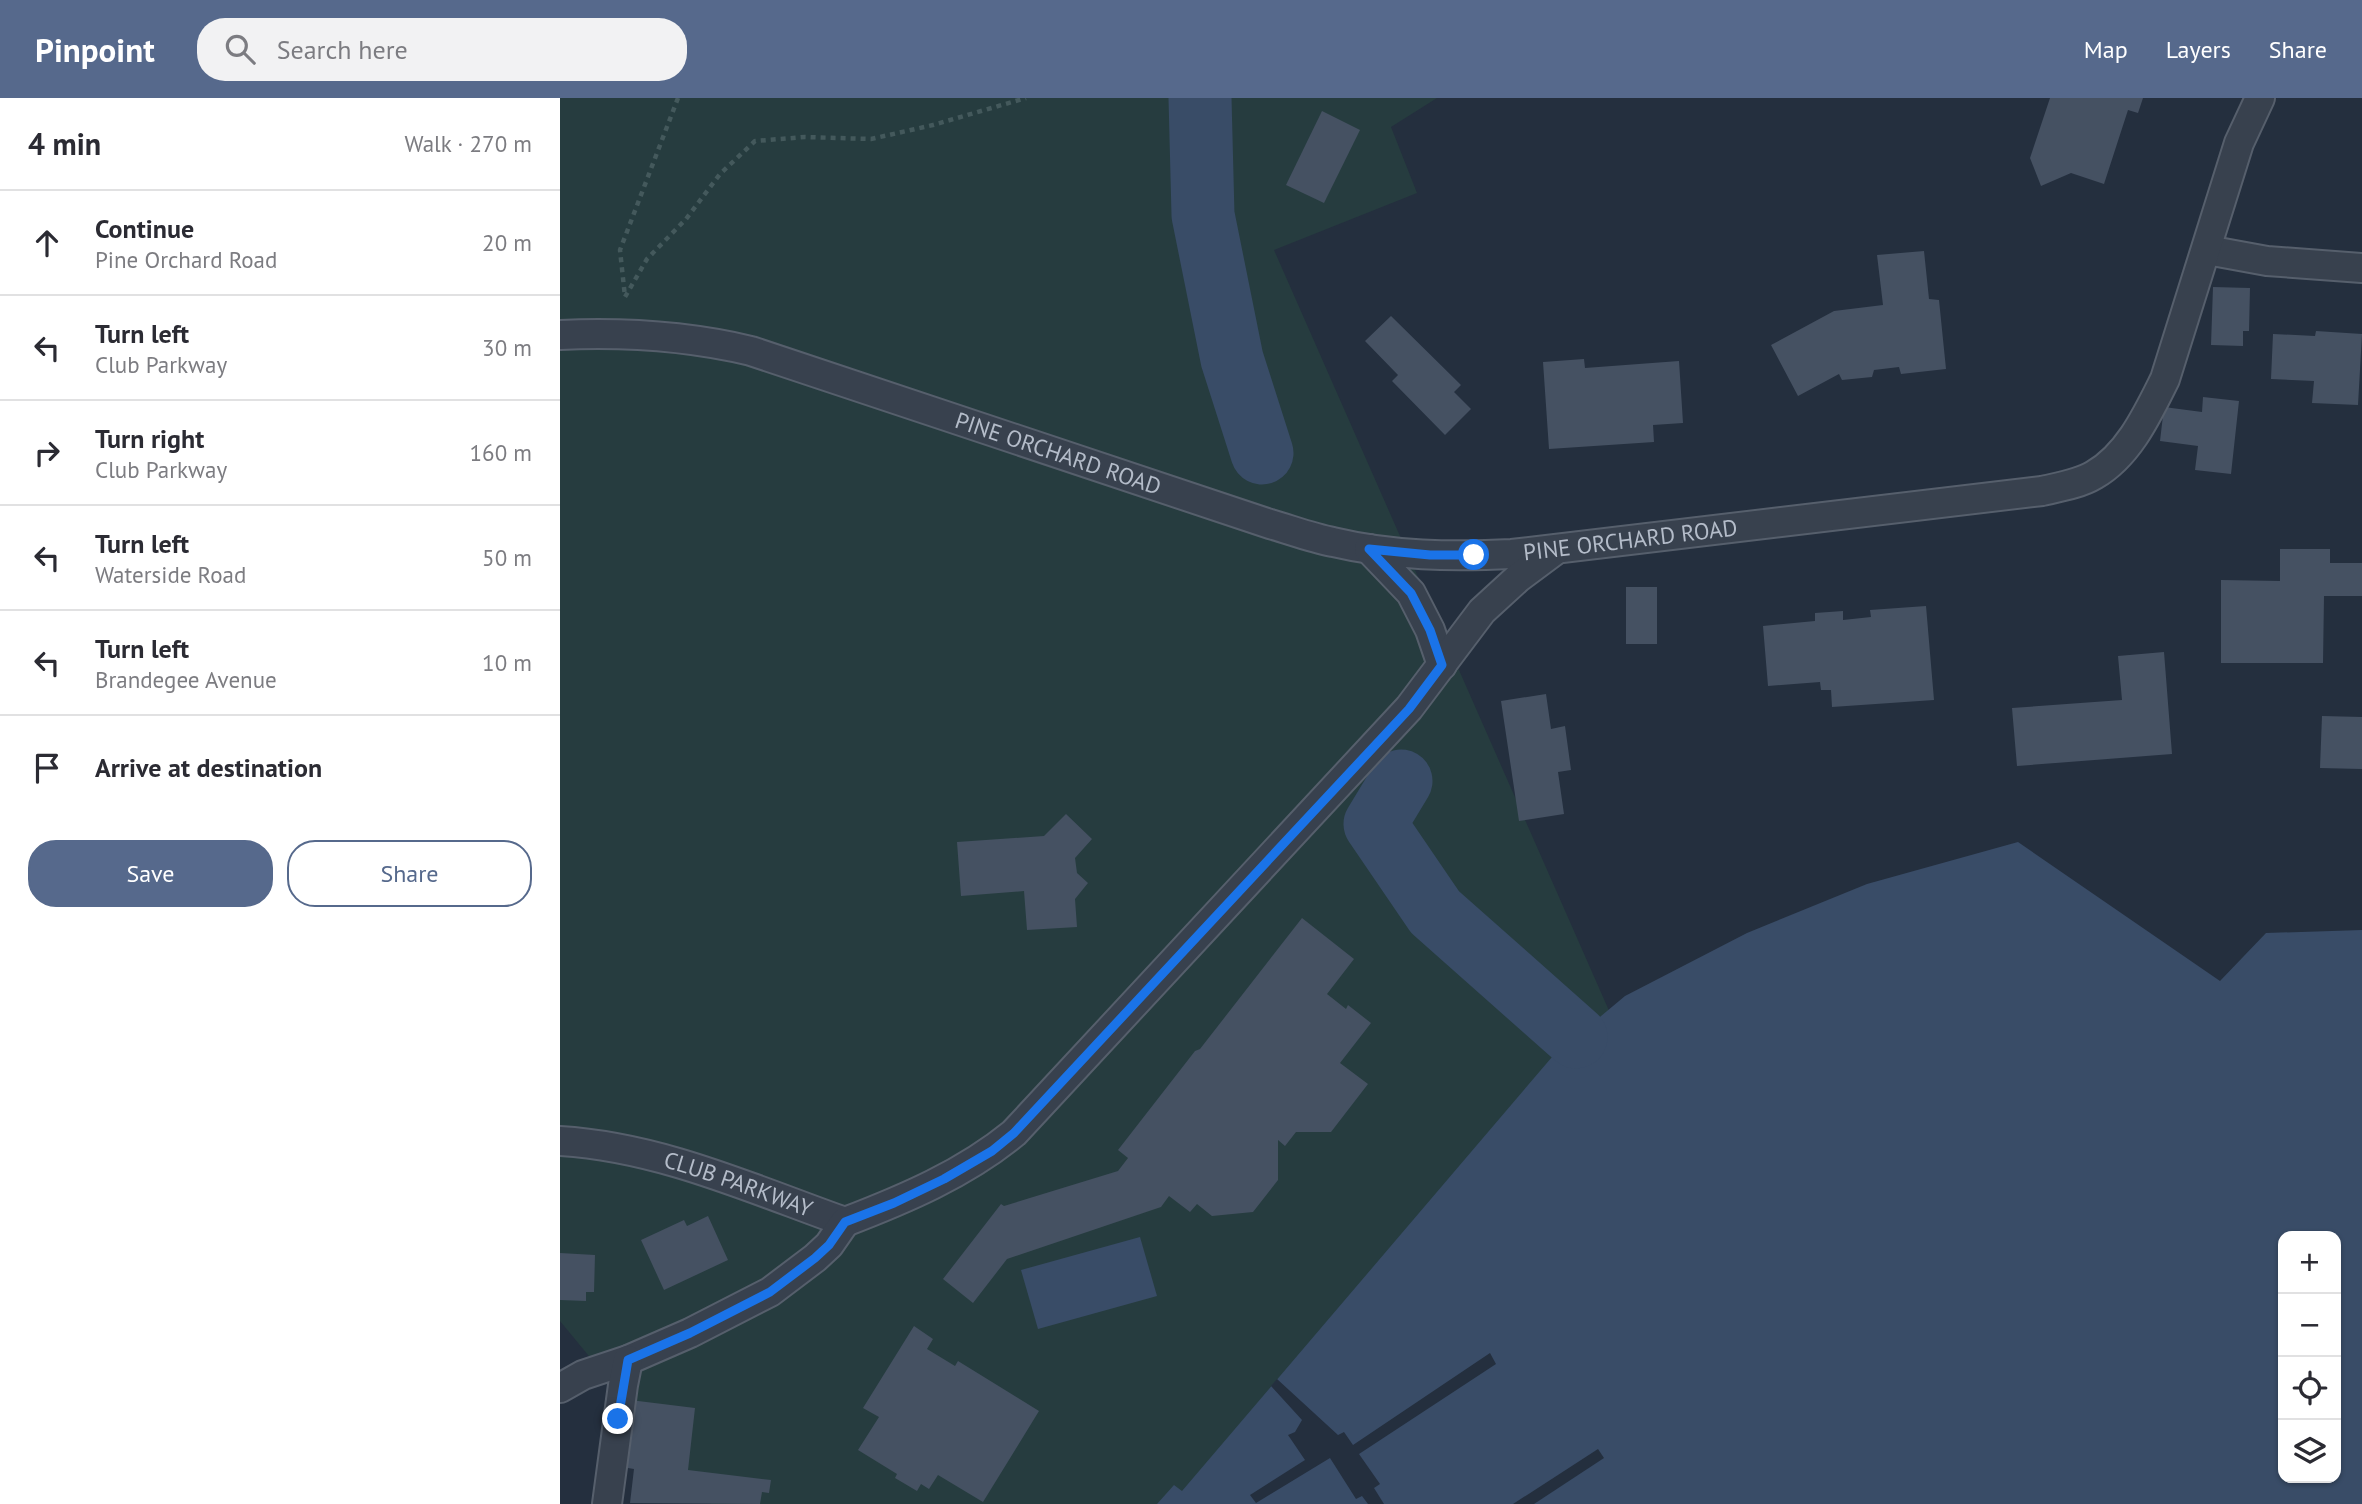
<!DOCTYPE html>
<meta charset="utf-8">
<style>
body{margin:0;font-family:"PT Sans",sans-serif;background:#f2f2f3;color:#2b2b33}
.controls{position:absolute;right:21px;bottom:21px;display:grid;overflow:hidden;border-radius:14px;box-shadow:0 2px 5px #0004}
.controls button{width:63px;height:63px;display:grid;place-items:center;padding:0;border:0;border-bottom:2px solid #e1e1e2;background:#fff;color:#2b2b33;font:35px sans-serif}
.stop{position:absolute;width:21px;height:21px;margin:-16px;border:5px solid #1a73e8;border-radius:50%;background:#fff}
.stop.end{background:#1a73e8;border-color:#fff;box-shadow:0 2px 7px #0008}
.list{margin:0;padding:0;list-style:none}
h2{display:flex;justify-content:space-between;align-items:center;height:91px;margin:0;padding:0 28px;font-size:30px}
h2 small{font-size:23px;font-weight:400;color:#7c7c81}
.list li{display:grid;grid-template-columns:46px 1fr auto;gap:21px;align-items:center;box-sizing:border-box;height:105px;padding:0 28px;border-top:2px solid #e1e1e2}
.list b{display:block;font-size:26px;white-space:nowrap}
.list p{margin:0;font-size:23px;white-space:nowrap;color:#7c7c81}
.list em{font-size:23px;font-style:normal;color:#7c7c81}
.actions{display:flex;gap:14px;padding:21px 28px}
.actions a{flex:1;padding:16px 0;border:2px solid #56698c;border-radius:28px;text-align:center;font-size:24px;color:#56698c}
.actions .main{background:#56698c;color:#fff}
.icon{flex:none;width:38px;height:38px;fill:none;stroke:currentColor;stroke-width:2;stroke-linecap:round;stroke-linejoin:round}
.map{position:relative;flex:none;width:1802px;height:1406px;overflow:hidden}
header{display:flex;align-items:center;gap:42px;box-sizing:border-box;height:98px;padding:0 35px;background:#56698c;color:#fff}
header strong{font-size:33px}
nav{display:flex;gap:38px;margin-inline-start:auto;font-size:24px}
.search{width:490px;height:63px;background:#f2f2f3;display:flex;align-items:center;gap:18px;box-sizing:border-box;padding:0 24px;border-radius:28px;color:#7c7c81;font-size:26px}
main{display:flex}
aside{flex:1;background:#fff}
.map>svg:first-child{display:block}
.green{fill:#263c3f}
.water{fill:#394c67;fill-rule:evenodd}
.pier{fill:#242f3e}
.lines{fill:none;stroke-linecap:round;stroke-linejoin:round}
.river{stroke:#394c67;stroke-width:63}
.building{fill:#455162}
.street-casing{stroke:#565f6c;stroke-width:32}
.path{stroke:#44595c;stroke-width:4.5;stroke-dasharray:5 5;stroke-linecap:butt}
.street{stroke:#38414e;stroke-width:28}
.route{stroke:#1a73e8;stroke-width:9}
.labels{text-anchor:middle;stroke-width:7;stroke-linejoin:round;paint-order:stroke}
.street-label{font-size:23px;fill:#b4bcc9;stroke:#1d2633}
</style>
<header>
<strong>Pinpoint</strong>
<div class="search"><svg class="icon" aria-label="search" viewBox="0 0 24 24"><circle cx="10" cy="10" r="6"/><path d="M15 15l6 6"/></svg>Search here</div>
<nav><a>Map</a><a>Layers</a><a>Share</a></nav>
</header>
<main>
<aside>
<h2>4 min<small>Walk · 270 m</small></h2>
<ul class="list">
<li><svg class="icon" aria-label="ahead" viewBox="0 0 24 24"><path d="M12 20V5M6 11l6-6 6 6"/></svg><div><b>Continue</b><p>Pine Orchard Road</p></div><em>20 m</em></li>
<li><svg class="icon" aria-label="left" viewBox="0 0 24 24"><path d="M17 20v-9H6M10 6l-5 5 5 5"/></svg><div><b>Turn left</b><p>Club Parkway</p></div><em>30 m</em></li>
<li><svg class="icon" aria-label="right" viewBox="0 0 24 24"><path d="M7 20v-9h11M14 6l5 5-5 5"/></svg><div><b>Turn right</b><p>Club Parkway</p></div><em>160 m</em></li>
<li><svg class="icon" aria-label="left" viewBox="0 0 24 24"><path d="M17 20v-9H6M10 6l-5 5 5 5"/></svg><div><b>Turn left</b><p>Waterside Road</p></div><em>50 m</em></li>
<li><svg class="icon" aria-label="left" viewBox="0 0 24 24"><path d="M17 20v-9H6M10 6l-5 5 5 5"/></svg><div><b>Turn left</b><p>Brandegee Avenue</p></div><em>10 m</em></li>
<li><svg class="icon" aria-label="arrive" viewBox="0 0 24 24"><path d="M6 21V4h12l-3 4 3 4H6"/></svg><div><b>Arrive at destination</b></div></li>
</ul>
<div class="actions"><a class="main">Save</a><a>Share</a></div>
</aside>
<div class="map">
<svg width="1802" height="1406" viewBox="0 0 1802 1406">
<rect width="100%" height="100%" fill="#242f3e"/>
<path class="green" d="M0,0H877L831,29L857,95L714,152L1202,1260L704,1406H151L0,1223Z"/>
<g class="water">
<path d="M1458,744L1660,883L1706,835L1802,832V1406H597L614,1387L622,1393L992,959L1065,898L1187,835L1307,786ZM1723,1138H1776V1380H1723Z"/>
<path d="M580,1139L597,1198L478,1231L461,1172Z"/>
</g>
<g class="pier">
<path d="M930,1255L936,1266L799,1356L820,1386L814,1390L824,1406H808L802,1398L796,1401L770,1360L696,1405L690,1397L745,1362L728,1337L735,1334L742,1322L711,1288L717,1281L778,1337L784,1334L793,1347Z"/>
<path d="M1038,1351L1044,1360L974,1406H953Z"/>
</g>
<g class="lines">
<g class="river">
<path d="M640,0L643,117L672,261L702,355"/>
<path d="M841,683L815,726L875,814L1016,939"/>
</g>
</g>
<g class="building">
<path d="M1490,0H1583L1578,15L1568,12L1544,86L1511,75L1481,88L1470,60Z"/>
<path d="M762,13L800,32L764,105L726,87Z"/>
<path d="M1364,153L1369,201L1379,202L1386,271L1341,276L1339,269L1314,272L1312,279L1282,282L1279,276L1238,298L1211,247L1274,213L1323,207L1317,157Z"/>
<path d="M1653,189L1690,190L1689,233H1683V248L1651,247Z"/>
<path d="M831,218L901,287L894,294L911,311L885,337L832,283L838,277L805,243Z"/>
<path d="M1756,233L1802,236L1798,307L1752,305L1754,283L1711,281L1713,236L1755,238Z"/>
<path d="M1024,261L1025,270L1119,263L1123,325L1093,327L1094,344L989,351L983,264Z"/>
<path d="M1643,299L1679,303L1671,376L1635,372L1638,348L1600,343L1604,309L1642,314Z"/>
<path d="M1720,451H1770V465H1802V498H1764L1763,565H1661V482L1720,483Z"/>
<rect x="1066" y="489" width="31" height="57"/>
<path d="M1366,508L1374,602L1272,609L1271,592H1261L1260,584L1208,588L1203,528L1255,523V515L1283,513V522L1311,519L1310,512Z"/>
<path d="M1604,554L1612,656L1457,668L1452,610L1562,602L1558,558Z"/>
<path d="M986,596L991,631L1005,628L1011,672L998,674L1004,716L959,723L941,603Z"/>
<path d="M1762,618L1802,619V671L1760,670Z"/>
<path d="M506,716L532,741L515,760L517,775L528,785L515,801L517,829L467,832L464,793L401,798L397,744L484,738Z"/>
<path d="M742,820L794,861L767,896L786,911L788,907L811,925L780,965L808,986L771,1034H736L725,1048L718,1042V1082L693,1114L652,1118L637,1106L630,1114L609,1098L601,1109L447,1161L413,1205L383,1181L441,1106L444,1108L558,1073L568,1060L558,1052L635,953L640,951Z"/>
<path d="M148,1118L168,1162L104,1192L81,1142L124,1122L127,1128Z"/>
<path d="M0,1155L35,1157L34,1194H26V1203L0,1202Z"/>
<path d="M354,1228L373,1241L367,1251L395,1268L398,1263L479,1313L423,1404L378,1377L369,1391L361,1386L357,1393L335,1380L337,1376L298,1352L319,1319L303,1310Z"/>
<path d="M70,1302L135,1310L128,1372L211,1382L209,1395L202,1394L200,1406L70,1405L74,1371L62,1369Z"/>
</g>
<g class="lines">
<g class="street-casing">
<g id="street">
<path d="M1647,152L1707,163L1802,170"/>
<path id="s1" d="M0,237C65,234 128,238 191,253L710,426C731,432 752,440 773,444C832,458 892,459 952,456L1482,393C1499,389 1519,386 1534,377C1569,357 1588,315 1605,281L1679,45L1700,0"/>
<path d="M809,451L851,495L870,532L882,567"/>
<path id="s2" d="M0,1043C100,1049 192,1091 285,1124C345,1101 404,1076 454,1035L849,610L922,513L958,480L997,451"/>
<path d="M0,1290L23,1277L68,1262L130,1235L210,1194L255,1160L269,1147L285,1124"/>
<path d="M47,1406L63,1287L68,1262"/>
</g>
</g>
<path class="path" d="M118,0L60,152L65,199L87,161L126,121L160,76L195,43L245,39L311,41L373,27L466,0"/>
<use href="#street" class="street"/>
</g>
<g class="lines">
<path class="route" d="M58,1321L68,1262L130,1235L210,1194L255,1160L269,1147L285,1124L334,1105L384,1081L432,1053L454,1035L849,611L882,567L870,532L851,495L809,451L870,457H914"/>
</g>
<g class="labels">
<g class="street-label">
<text dy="8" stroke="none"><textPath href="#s1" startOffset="516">PINE ORCHARD ROAD</textPath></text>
<text dy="8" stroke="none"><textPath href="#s1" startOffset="1104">PINE ORCHARD ROAD</textPath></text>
<text dy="8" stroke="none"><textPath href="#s2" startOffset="184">CLUB PARKWAY</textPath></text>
</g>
</g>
</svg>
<div class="controls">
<button>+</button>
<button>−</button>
<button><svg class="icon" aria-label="locate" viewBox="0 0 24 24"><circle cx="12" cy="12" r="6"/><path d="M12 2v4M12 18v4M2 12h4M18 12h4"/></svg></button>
<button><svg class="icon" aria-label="layers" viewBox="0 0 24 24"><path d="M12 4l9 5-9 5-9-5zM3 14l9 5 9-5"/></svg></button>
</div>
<div class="stop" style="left:914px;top:457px"></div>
<div class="stop end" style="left:58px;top:1321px"></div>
</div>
</main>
